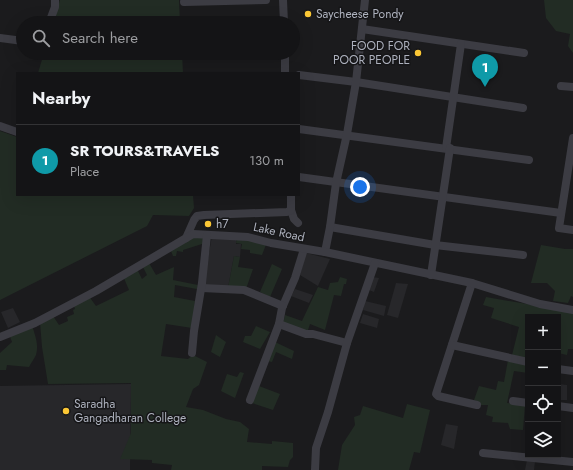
<!DOCTYPE html>
<meta charset="utf-8">
<style>
body{margin:0;font-family:Jost,sans-serif;background:#212123;color:#f1f3f6}
.controls{position:absolute;right:12px;bottom:12px;display:grid;overflow:hidden;border-radius:0px;box-shadow:0 4px 16px #0002}
.controls button{width:36px;height:36px;display:grid;place-items:center;padding:0;border:0;border-bottom:1px solid #333335;background:#141416;color:#f1f3f6;font:20px sans-serif}
.you{position:absolute;left:360px;top:187px;width:14px;height:14px;margin:-10px;border:3px solid #fff;border-radius:50%;background:#1a73e8;box-shadow:0 0 0 6px #1a73e833}
.badge{display:grid;place-items:center;width:26px;height:26px;border-radius:50%;background:#d93025;color:#fff;font-size:13px;font-weight:700}
.pin{position:absolute;translate:-50% -33px;filter:drop-shadow(0 1px 2px #0008)}
.pin::after{content:'';position:absolute;top:21px;width:14px;height:12px;background:inherit;clip-path:polygon(0 0,100% 0,50% 100%)}
.list{margin:0;padding:0;list-style:none}
h2{display:flex;justify-content:space-between;align-items:center;height:52px;margin:0;padding:0 16px;font-size:17px}
h2 small{font-size:13px;font-weight:400;color:#9d9ea1}
.list li{display:grid;grid-template-columns:26px 1fr auto;gap:12px;align-items:center;box-sizing:border-box;height:72px;padding:0 16px;border-top:1px solid #333335}
.list b{display:block;font-size:15px;white-space:nowrap}
.list p{margin:0;font-size:13px;white-space:nowrap;color:#9d9ea1}
.list em{font-size:13px;font-style:normal;color:#9d9ea1}
.icon{flex:none;width:22px;height:22px;fill:none;stroke:currentColor;stroke-width:2;stroke-linecap:round;stroke-linejoin:round}
.map{position:relative;flex:none;width:573px;height:470px;overflow:hidden}
.search{position:absolute;background:#141416;box-shadow:0 4px 16px #0002;left:16px;top:16px;width:284px;height:44px;display:flex;align-items:center;gap:10px;box-sizing:border-box;padding:0 14px;border-radius:22px;color:#9d9ea1;font-size:15px}
.panel{position:absolute;background:#141416;box-shadow:0 4px 16px #0002;left:16px;top:72px;width:284px;height:124px;border-radius:0px}
.map>svg:first-child{display:block}
.built{fill:#27272a}
.green{fill:#222c24;fill-rule:evenodd}
.lines{fill:none;stroke-linecap:round;stroke-linejoin:round}
.street{stroke:#3c3c43;stroke-width:8}
.poi-dot{fill:#fbc735;stroke:#161618;stroke-width:1.5}
.labels{text-anchor:middle;stroke-width:3;stroke-linejoin:round;paint-order:stroke}
.poi-label{font-size:12px;fill:#adb1bd;stroke:#161618;text-anchor:start}
.street-label{font-size:12px;fill:#adb1bd;stroke:#161618}
</style>
<div class="map">
<svg width="573" height="470" viewBox="0 0 573 470">
<rect width="100%" height="100%" fill="#1b1b1d"/>
<g class="built">
<path d="M212,236L237,237L236,244H241L240,257L234,256L228,288L203,287Z"/>
<path d="M306,253L330,259L318,286L300,275Z"/>
<path d="M372,277L379,278L374,292L369,290Z"/>
<path d="M396,283L408,284L398,318L387,315Z"/>
<path d="M295,289L313,295L309,303L291,296Z"/>
<path d="M365,301L386,306L384,316L363,310Z"/>
<path d="M13,308L20,322L8,328L1,312Z"/>
<path d="M363,314L379,319L377,328L360,323Z"/>
<path d="M131,384L130,470H0V386Z"/>
<path d="M558,384L567,385V400H558Z"/>
<path d="M446,424L458,426L454,449L441,445Z"/>
<path d="M527,460L535,461L534,470H525Z"/>
</g>
<g class="green">
<path d="M60,0H179L180,23H53Z"/>
<path d="M544,0H573V53L568,46L570,34L556,31L546,18Z"/>
<path d="M44,53H182L183,73H38Z"/>
<path d="M0,131L17,137V195H193L194,208L189,216L153,215L147,226L0,300Z"/>
<path d="M193,235H206L205,243L183,250V252L177,251L176,256H173L171,251L149,263L156,275L174,267L173,280L198,285L197,289L175,285L174,297L195,301L192,328L166,324L161,356L188,359L193,355L207,362L199,385L193,389L186,407L203,410L226,419L240,422L249,429L247,442L272,444V441L293,443V457L290,460L288,467L262,466V470H171L172,465L152,463V460L120,459L131,433V383L48,384L42,347L40,322L53,316L59,325L68,321L67,317L74,314L73,310L75,309L74,306L88,295L96,306L129,290L123,276ZM143,267L147,275L142,279L137,269Z"/>
<path d="M237,237L267,242L262,255L250,253V250L241,249L242,244L236,243Z"/>
<path d="M541,245L565,249H573V297L571,296L568,303L553,301L555,291L547,283H531Z"/>
<path d="M234,256L240,257L238,267L253,269L246,289L228,288Z"/>
<path d="M272,264L282,269L270,297L260,292Z"/>
<path d="M340,277L347,279L346,284H344L341,296L334,295L325,330L310,324L307,333L283,324L285,315L302,321L318,287L328,290L330,283L338,282Z"/>
<path d="M486,297L573,312V349H568L567,355L558,353V317H528V359L512,355L519,327L491,318L494,308L483,305Z"/>
<path d="M32,325C35,336 39,344 36,355C34,359 31,363 29,367L7,365L6,370H0V353L12,342L9,334Z"/>
<path d="M256,326L270,332L260,349L243,342L245,336H251Z"/>
<path d="M216,335L226,342L220,357L211,352Z"/>
<path d="M275,342L294,351L292,359L276,352L272,362L267,361Z"/>
<path d="M508,360L528,364V373L514,371L507,403L525,405L523,430L510,429L508,423L492,422L493,417L486,415L488,405H479V402L474,400L479,386L496,390L498,381L504,382Z"/>
<path d="M240,372L244,373L235,398L221,391L227,374L237,377Z"/>
<path d="M259,386L280,394L273,410L252,403Z"/>
<path d="M407,404L430,410L420,453L414,452L409,470H338L342,445L355,425L354,417L360,415L363,406L403,418Z"/>
</g>
<g class="lines">
<g class="street">
<path d="M283,0L284,23"/>
<path d="M184,2L266,0"/>
<path d="M49,23L55,7V0"/>
<path d="M362,29L524,53"/>
<path d="M0,38L23,41"/>
<path d="M285,53V73"/>
<path d="M186,54L237,53"/>
<path d="M299,75L356,82L523,108"/>
<path d="M561,86L573,87"/>
<path d="M0,126L17,132"/>
<path d="M299,129L529,160"/>
<path d="M573,138L559,228L573,230"/>
<path d="M446,148L461,44"/>
<path d="M299,177L561,213"/>
<path d="M291,210L294,219L298,223"/>
<path d="M330,227L435,245L523,255"/>
<path d="M186,238L194,220L197,216L204,215L287,212L291,210V195"/>
<path d="M304,249L295,278L282,308L279,324L306,334H313L347,343"/>
<path d="M325,252L330,227L336,183L347,134L356,82L365,0"/>
<path d="M431,275L450,148"/>
<path d="M472,283L436,394L438,396L477,405"/>
<path d="M202,288L244,290L283,306"/>
<path d="M0,337L35,323L96,291L193,234L248,237L271,243L325,252L472,283L540,304L573,310"/>
<path d="M452,345L528,362"/>
<path d="M192,353L194,331L202,283L207,235"/>
<path d="M558,369L573,371"/>
<path d="M250,400L279,324"/>
<path d="M513,401L528,403"/>
<path d="M558,406L573,408"/>
<path d="M483,453L573,462"/>
<path d="M315,470L316,448L328,412L347,343L375,263"/>
</g>
</g>
<g class="poi-dot">
<circle cx="308" cy="14" r="4"/>
<circle cx="418" cy="53" r="4"/>
<circle cx="208" cy="224" r="4"/>
<circle cx="66" cy="411" r="4"/>
</g>
<g class="labels">
<g class="poi-label">
<text x="316" y="18">Saycheese Pondy</text>
<text x="410" y="50" text-anchor="end">FOOD FOR<tspan x="410" dy="14">POOR PEOPLE</tspan></text>
<text x="216" y="228">h7</text>
<text x="74" y="408">Saradha<tspan x="74" dy="14">Gangadharan College</tspan></text>
</g>
<g class="street-label">
<text transform="translate(279 232) rotate(12)" y="4">Lake Road</text>
</g>
</g>
</svg>
<div class="controls">
<button>+</button>
<button>−</button>
<button><svg class="icon" aria-label="locate" viewBox="0 0 24 24"><circle cx="12" cy="12" r="6"/><path d="M12 2v4M12 18v4M2 12h4M18 12h4"/></svg></button>
<button><svg class="icon" aria-label="layers" viewBox="0 0 24 24"><path d="M12 4l9 5-9 5-9-5zM3 14l9 5 9-5"/></svg></button>
</div>
<div class="you"></div>
<div class="pin badge" style="left:485px;top:87px;background:#0f9aa8">1</div>
<div class="search"><svg class="icon" aria-label="search" viewBox="0 0 24 24"><circle cx="10" cy="10" r="6"/><path d="M15 15l6 6"/></svg>Search here</div>
<section class="panel">
<h2>Nearby<small></small></h2>
<ul class="list">
<li><span class="badge" style="background:#0f9aa8">1</span><div><b>SR TOURS&amp;TRAVELS</b><p>Place</p></div><em>130 m</em></li>
</ul>
</section>
</div>
